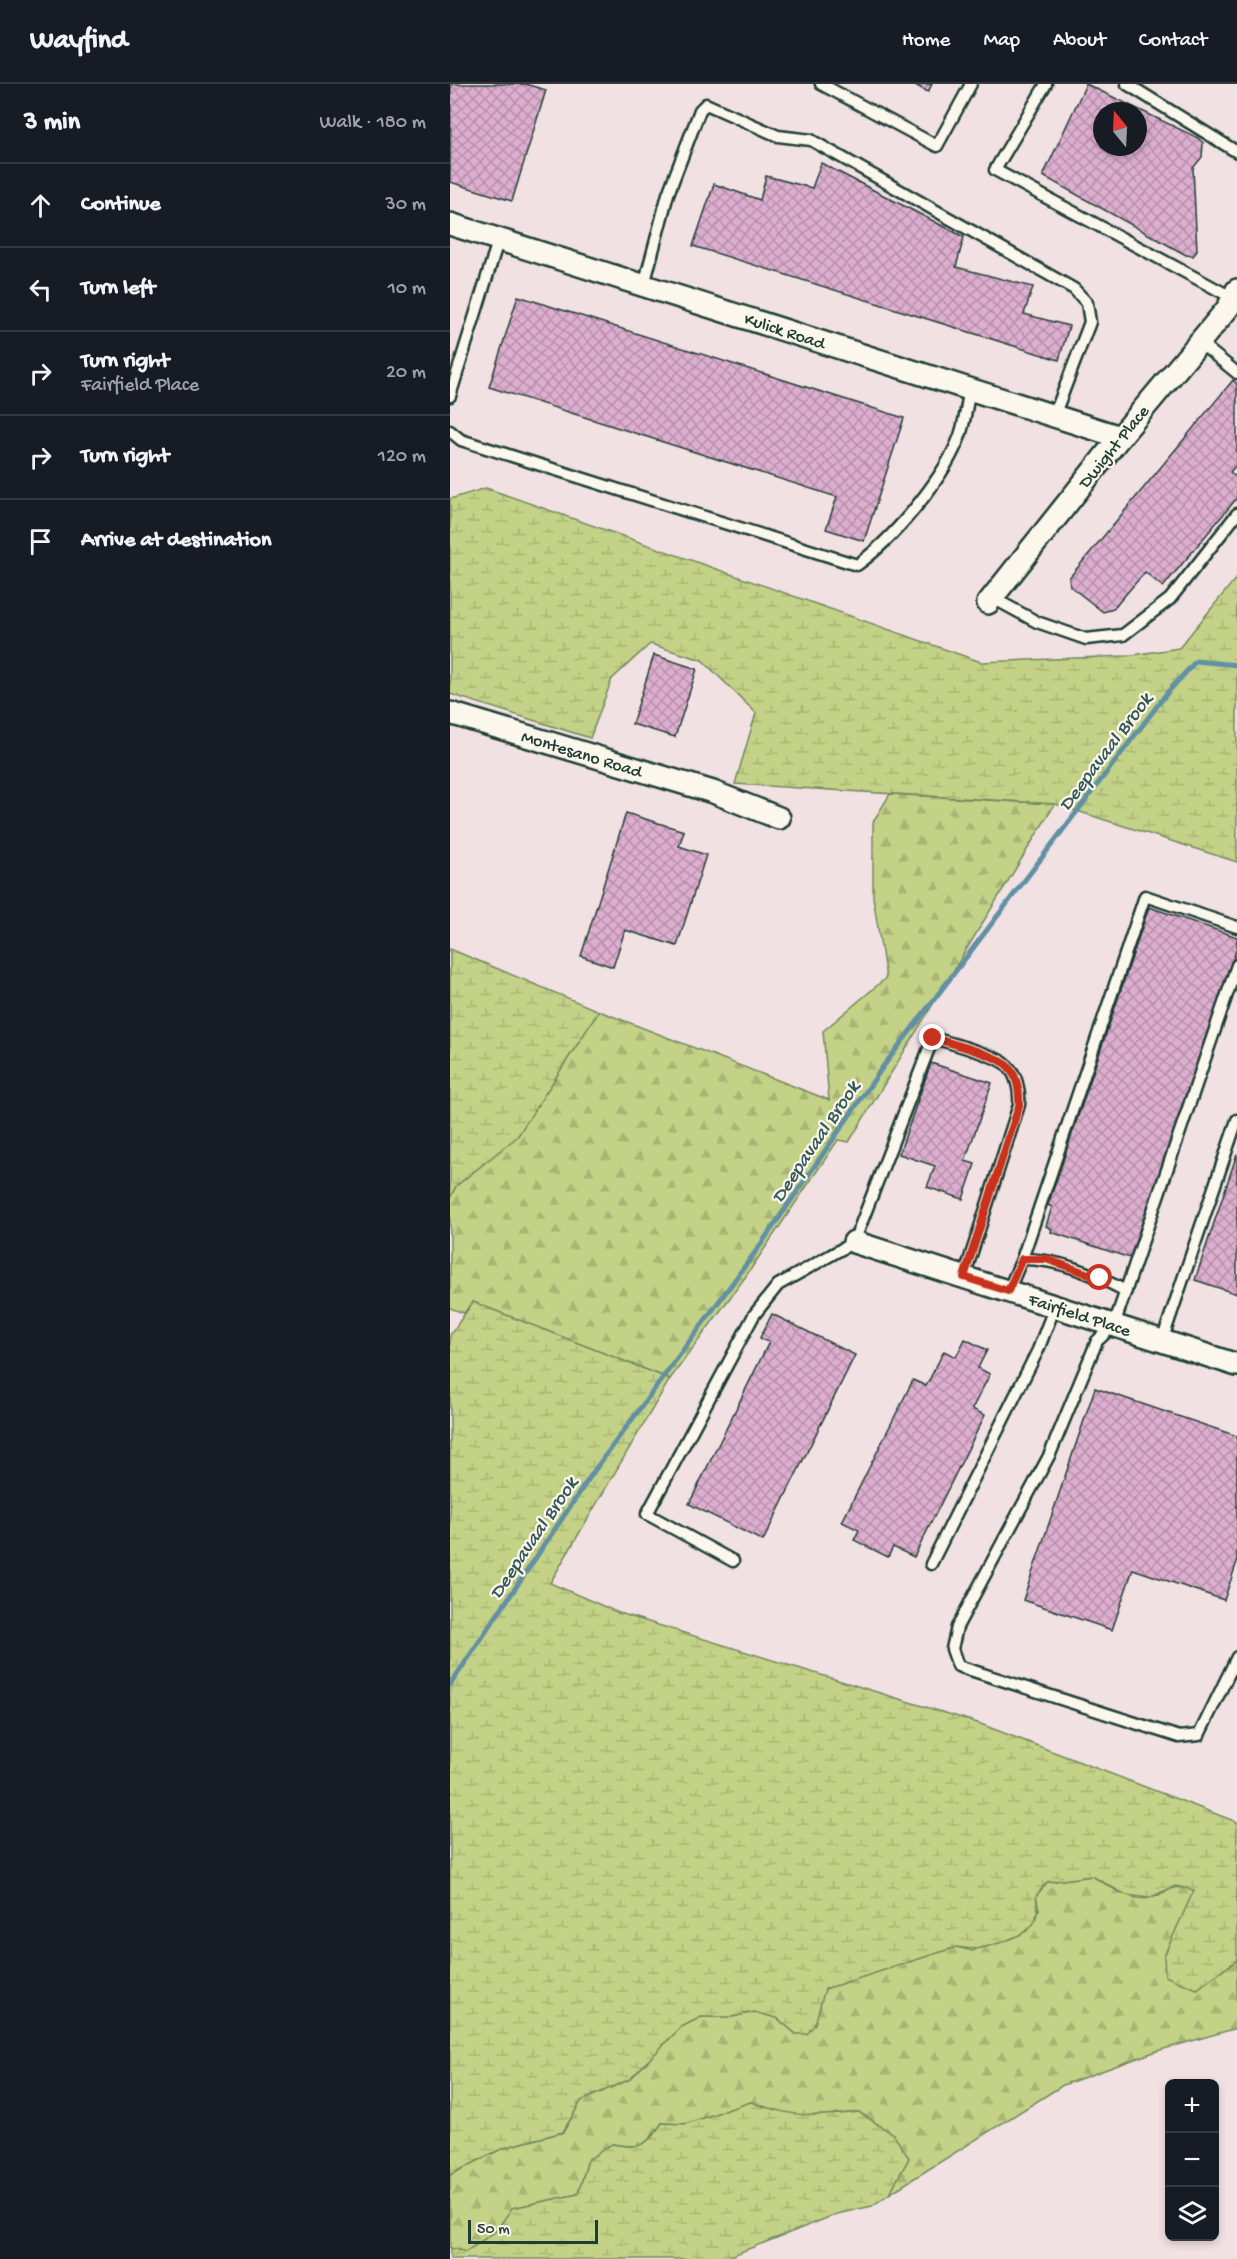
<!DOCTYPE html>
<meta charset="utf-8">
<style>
body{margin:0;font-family:"Gochi Hand",sans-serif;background:#20242c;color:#f1f3f6}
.controls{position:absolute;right:18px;bottom:18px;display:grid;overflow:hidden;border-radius:9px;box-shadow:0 3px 9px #0003}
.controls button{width:54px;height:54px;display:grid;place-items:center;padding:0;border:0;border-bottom:2px solid #363941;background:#171b24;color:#f1f3f6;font:30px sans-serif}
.compass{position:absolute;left:643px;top:18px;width:54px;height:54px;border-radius:50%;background:#171b24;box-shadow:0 3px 9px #0003;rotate:342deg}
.scale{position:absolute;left:18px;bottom:15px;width:130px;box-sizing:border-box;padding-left:6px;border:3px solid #1f3d34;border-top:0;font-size:16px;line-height:21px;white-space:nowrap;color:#1f3d34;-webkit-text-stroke:4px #fbf7ec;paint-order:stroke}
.stop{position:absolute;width:18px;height:18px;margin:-14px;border:4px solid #c8321e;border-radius:50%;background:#fff}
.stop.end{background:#c8321e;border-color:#fff;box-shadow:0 2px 6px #0008}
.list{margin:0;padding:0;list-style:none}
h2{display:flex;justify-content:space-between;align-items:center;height:78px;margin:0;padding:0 24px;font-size:26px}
h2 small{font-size:20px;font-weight:400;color:#9ea1a6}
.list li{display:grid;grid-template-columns:39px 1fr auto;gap:18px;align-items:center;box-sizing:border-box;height:84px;padding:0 24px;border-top:2px solid #363941}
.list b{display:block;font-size:22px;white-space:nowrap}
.list p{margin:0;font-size:20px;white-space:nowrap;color:#9ea1a6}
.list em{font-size:20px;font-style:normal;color:#9ea1a6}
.icon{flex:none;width:33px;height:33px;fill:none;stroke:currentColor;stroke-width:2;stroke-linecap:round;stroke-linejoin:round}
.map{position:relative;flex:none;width:787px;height:2175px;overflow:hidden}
header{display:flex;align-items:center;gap:36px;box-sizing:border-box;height:84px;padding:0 30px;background:#171b24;border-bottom:2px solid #363941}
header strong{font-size:28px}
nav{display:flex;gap:33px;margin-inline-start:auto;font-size:21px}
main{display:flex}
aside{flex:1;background:#171b24}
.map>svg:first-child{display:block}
.forest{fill:url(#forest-firs);stroke:#71885d;stroke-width:1.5}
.wetland{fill:url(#wetland-marsh);stroke:#71885d;stroke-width:1.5}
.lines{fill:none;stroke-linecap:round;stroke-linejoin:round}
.stream{stroke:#6290a4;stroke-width:5}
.building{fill:url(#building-cross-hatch);stroke:#1f3d34;stroke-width:1.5;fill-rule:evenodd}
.lane-casing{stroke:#1f3d34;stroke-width:15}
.street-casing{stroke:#1f3d34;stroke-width:26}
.lane{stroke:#fbf7ec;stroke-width:10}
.street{stroke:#fbf7ec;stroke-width:21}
.route{stroke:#c8321e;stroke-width:8}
.labels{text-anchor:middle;stroke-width:4.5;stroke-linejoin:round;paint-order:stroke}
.street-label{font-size:18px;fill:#1f3d34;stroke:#fbf7ec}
.water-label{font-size:20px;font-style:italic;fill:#355959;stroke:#fbf7ec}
</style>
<header>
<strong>Wayfind</strong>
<nav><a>Home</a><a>Map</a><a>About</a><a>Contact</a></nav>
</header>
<main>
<aside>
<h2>3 min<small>Walk · 180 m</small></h2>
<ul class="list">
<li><svg class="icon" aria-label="ahead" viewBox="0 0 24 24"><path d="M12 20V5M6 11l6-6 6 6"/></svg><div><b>Continue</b></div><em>30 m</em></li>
<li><svg class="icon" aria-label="left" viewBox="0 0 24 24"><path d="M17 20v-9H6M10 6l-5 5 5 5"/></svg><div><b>Turn left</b></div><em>10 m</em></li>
<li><svg class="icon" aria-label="right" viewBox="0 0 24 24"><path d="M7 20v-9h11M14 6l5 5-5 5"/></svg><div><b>Turn right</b><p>Fairfield Place</p></div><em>20 m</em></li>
<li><svg class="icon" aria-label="right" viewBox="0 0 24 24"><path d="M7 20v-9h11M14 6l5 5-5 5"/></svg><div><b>Turn right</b></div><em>120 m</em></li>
<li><svg class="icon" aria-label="arrive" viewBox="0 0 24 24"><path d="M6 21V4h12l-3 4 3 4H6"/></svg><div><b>Arrive at destination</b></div></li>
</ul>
</aside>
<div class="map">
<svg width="787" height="2175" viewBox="0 0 787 2175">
<defs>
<pattern id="forest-firs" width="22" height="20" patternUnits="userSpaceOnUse" patternTransform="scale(1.5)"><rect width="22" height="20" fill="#c3d286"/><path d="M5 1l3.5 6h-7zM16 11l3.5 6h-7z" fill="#a7b574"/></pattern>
<pattern id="wetland-marsh" width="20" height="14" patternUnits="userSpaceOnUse" patternTransform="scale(1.5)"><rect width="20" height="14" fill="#c3d286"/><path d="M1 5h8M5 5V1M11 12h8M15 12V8" fill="none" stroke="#a7b574"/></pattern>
<pattern id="building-cross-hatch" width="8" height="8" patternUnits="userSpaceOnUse" patternTransform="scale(1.5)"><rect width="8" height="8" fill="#deaecf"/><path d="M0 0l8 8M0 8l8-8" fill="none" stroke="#b38fa9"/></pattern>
</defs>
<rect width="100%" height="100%" fill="#f2e1e3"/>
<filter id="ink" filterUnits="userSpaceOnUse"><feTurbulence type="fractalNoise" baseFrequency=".0167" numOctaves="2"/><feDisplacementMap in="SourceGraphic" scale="12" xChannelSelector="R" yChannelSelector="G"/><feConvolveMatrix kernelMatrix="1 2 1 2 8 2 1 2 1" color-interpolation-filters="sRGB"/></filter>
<g filter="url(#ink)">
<g class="forest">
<path d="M440,710L605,720L399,1058L388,1056L296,1192L220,1295L23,1218L14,1229L0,1224V1114L6,1102L67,1052L149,927L379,1016L373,947L436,894L423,813V738Z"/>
<path d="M642,1792C658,1801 680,1818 699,1814C724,1809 714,1799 745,1806L714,1872L747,1905L787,1876V1944L707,1967L613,2001L439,2110L459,2074L409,2028L360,2033L328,2028L301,2018L235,2040L212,2039C196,2063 191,2065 162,2060L138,2076L128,2110L63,2124L46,2147L15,2168L0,2164V2091L53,2064L113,2048L131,2017L180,1995L231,1943L251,1933H282L304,1928L327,1934L346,1950L365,1940L374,1905L506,1863L523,1867L589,1826L586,1812L597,1798Z"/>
</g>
<g class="wetland">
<path d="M36,404L531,578L676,572L729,564L787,493V778L605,720L285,700L306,629L252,576L200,560L162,595L140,654L0,610V415Z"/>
<path d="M0,865L149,927L67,1053L6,1102L0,1114Z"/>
<path d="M23,1218L220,1295L100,1499L169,1529L528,1639L787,1738V1876L747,1905L715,1892L714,1872L744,1806L725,1802L699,1814L676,1811L642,1792L597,1798L586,1812C592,1842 578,1849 552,1858C533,1864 526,1867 506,1863L375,1905L365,1940L357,1950H346L327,1934L304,1928L282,1933H251L231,1943L180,1995L131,2017L113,2048L53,2064L0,2091V1251Z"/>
<path d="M301,2018C344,2034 365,2033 409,2028L443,2050L459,2074L439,2110L422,2122L387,2130L273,2175H0V2164L16,2168L46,2147L62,2124L128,2110L138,2076L162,2060C191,2065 196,2063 212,2039L235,2040Z"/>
</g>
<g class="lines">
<path class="stream" d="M0,1601L144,1387L309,1163L432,984L717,609L746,577L787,581"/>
</g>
<g class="building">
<path d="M1,0H75L96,6L62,117L0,98Z"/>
<path d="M463,0H482L478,8Z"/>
<path d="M636,0L748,54L753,59L752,73L743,84L747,167L743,172L736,171L593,92ZM652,27H688V63H652Z"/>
<path d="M371,79L514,153L506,183L583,203L574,230L619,242L609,276L243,162L264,100L310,116L316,92L362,104Z"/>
<path d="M68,212L454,334L414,457L376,445L387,413L39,303Z"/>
<path d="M783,296L787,300V380L780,388L787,394V414L713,503L695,488L663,525L653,528L620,502L619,494Z"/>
<path d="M204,571L247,585L225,653L182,640Z"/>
<path d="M176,729L234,747L229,762L256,771L227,862L175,846L163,883L131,872Z"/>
<path d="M699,823L787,853V864L680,1174L601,1148L602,1145L596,1142L602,1123L598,1121Z"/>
<path d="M481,979L542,999L515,1077L525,1080L513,1115L477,1103L485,1082L449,1070Z"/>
<path d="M787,1070V1210L745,1196Z"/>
<path d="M322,1230L405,1271L313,1457L239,1420L319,1258L310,1254Z"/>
<path d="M515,1255L537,1266L528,1284L540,1290L522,1325L535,1331L464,1473L443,1463L438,1473L404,1456L409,1446L392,1438L463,1296L476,1302L494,1267L506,1273Z"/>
<path d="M645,1304L787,1352V1478L774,1516L683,1485L662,1546L573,1516Z"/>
</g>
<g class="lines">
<g class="lane-casing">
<g id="lane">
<path d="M371,0L487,62L521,0"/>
<path d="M596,0L545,86L783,214"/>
<path d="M677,0L787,68"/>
<path d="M194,201L218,110L250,26L256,20L328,52L361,56L624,205L637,219L640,238L604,332"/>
<path d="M750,259L787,289"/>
<path d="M0,312L49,154"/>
<path d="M0,347L11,356L407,481C442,456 490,399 507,359C515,343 516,322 520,305"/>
<path d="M541,513L587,538L636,555L673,551L720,515L787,430"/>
<path d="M787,881L664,1241L647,1257L600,1370L507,1543L502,1565L508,1582L729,1653L749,1651L787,1573"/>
<path d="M572,1175C609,1175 643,1190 676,1207"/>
<path d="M558,1207L572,1175L695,812L787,843"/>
<path d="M712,1257L787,1036"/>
<path d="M283,1477L197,1430L304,1231L328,1201L404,1158L483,954C500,959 540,969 554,979C567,988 570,1007 569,1021L514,1193"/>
<path d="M481,1480L588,1266L605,1222"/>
</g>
</g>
<g class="street-casing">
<g id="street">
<path d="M0,140L670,353"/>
<path d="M538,519L670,353L778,224L787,206"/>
<path d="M0,629L263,708L329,734"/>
<path d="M404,1158L787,1281"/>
</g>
</g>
<use href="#lane" class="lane"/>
<use href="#street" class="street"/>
</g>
</g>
<g class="lines" filter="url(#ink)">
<path class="route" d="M483,954C500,959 540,969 554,979C567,988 570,1007 569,1022L514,1193L558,1207L572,1175H596L650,1194"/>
</g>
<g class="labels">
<g class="street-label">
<text transform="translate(335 246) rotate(18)" y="6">Kulick Road</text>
<text transform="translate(663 362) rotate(-51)" y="6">Dwight Place</text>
<text transform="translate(132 669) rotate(17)" y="6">Montesano Road</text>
<text transform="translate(630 1230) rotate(18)" y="6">Fairfield Place</text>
</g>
<g class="water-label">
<text transform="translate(654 667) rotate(-53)" y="7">Deepavaal Brook</text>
<text transform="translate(364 1057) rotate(-56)" y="7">Deepavaal Brook</text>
<text transform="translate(82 1453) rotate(-56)" y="7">Deepavaal Brook</text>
</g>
</g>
</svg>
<div class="controls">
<button>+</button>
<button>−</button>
<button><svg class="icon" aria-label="layers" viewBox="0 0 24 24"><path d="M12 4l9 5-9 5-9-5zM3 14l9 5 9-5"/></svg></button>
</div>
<svg class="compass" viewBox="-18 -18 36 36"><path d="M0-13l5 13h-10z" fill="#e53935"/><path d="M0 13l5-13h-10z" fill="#9ea1a6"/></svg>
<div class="scale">50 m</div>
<div class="stop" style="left:650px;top:1194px"></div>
<div class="stop end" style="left:483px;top:954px"></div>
</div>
</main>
